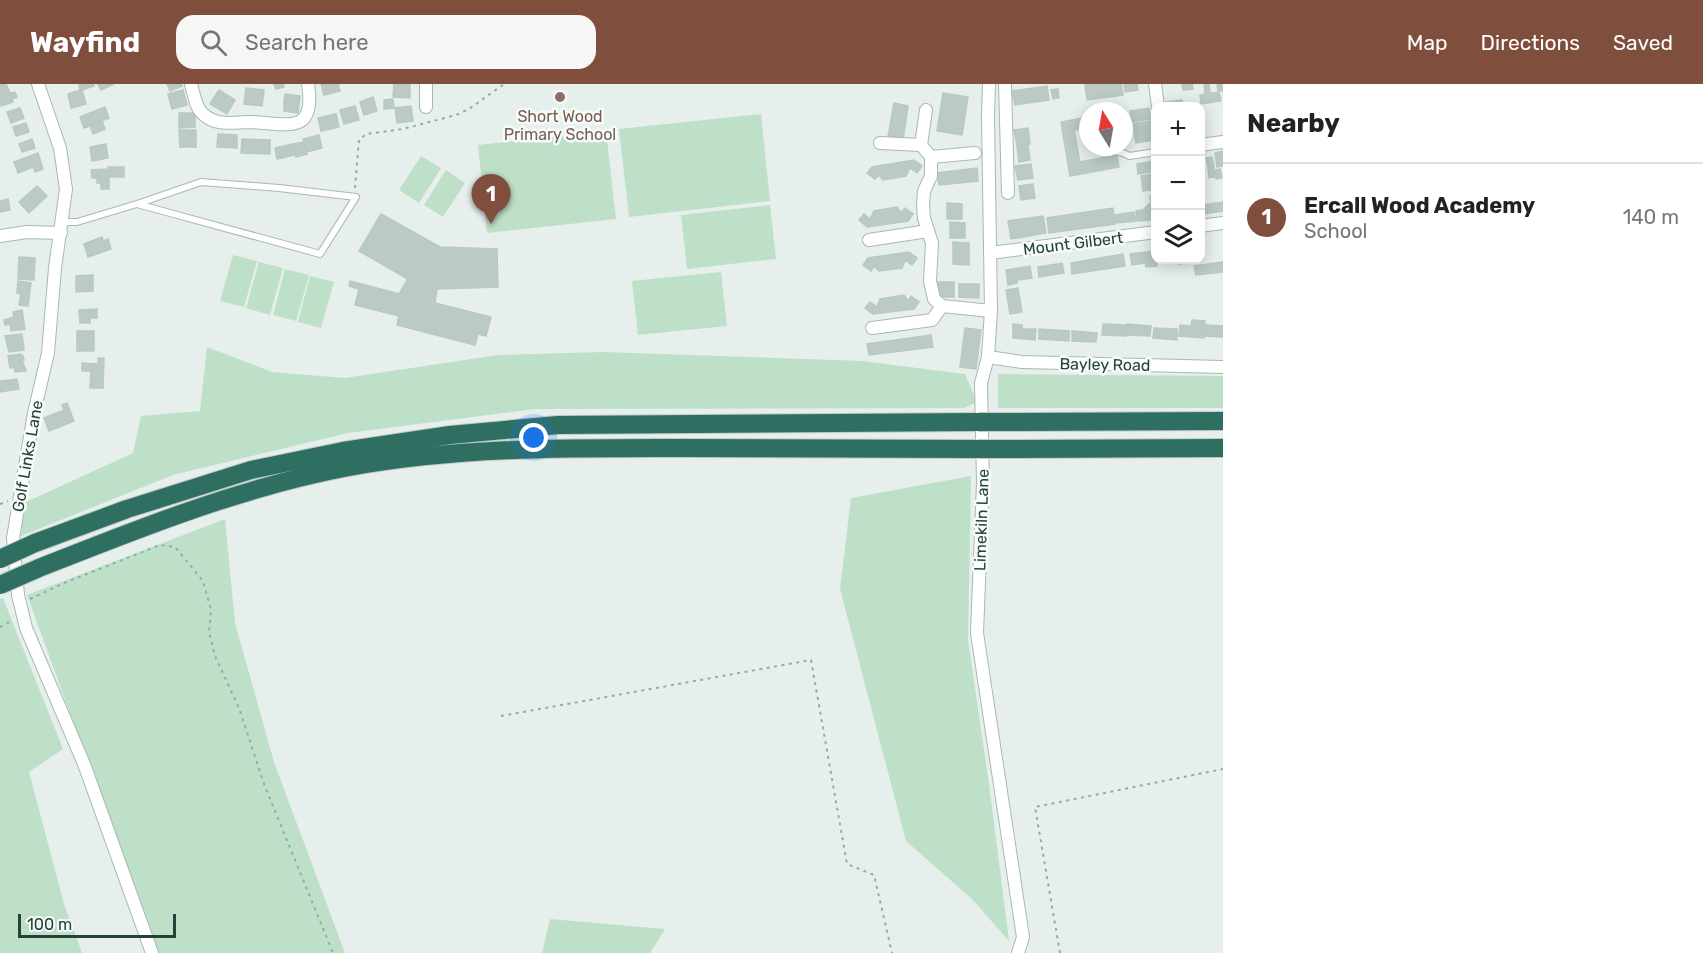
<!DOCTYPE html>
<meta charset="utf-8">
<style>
body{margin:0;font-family:Rubik,sans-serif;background:#f6f6f6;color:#222}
.controls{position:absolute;right:18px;top:18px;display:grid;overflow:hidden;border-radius:12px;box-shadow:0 3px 15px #0003}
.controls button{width:54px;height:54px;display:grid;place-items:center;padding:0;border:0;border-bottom:2px solid #e0e0e0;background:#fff;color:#222;font:30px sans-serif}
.compass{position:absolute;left:1079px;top:18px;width:54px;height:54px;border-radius:50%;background:#fff;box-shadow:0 3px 15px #0003;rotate:349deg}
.scale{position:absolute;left:18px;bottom:15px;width:158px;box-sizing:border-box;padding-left:6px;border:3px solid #24423a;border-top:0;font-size:16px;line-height:21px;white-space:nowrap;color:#24423a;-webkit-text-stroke:4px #f7fbf9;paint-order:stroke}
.you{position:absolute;left:534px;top:354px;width:21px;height:21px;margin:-15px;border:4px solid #fff;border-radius:50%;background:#1a73e8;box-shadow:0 0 0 9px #1a73e833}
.badge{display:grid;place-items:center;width:39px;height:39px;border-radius:50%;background:#804e3d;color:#fff;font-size:20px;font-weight:700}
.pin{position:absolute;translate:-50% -50px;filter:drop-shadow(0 2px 3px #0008)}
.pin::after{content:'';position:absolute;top:32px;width:21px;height:18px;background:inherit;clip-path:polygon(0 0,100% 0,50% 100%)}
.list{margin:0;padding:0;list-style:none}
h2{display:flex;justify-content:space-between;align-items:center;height:78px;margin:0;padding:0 24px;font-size:26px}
h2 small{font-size:20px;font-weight:400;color:#767676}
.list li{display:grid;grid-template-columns:39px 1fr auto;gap:18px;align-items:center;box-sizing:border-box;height:108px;padding:0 24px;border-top:2px solid #e0e0e0}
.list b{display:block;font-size:22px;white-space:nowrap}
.list p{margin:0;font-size:20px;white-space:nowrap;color:#767676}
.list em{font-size:20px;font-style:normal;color:#767676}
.icon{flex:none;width:33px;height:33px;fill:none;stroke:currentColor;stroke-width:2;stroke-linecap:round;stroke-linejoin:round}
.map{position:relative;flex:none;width:1223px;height:869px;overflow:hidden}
header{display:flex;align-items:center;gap:36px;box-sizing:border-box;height:84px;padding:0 30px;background:#804e3d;color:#fff}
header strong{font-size:28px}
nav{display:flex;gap:33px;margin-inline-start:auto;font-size:21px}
.search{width:420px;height:54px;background:#f6f6f6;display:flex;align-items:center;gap:15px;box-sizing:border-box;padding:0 21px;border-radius:18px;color:#767676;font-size:22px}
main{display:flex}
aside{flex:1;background:#fff}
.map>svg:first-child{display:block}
.green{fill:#bfe0c8}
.building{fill:#bbcac4;stroke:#b8c9c2;stroke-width:1.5}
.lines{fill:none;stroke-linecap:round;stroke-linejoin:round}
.lane-casing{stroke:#a8b8b2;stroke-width:8}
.street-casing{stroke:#a8b8b2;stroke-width:14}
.highway-casing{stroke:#c2cac8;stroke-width:20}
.path{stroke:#86b3a5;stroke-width:2;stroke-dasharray:3 4.5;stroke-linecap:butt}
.lane{stroke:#fff;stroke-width:6}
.street{stroke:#fff;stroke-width:12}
.highway{stroke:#2f6f62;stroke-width:18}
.highway-bridge-casing{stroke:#c2cac8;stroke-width:20;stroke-linecap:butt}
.highway-bridge{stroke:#2f6f62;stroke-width:18}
.education-dot{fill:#8d6e63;stroke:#f7fbf9;stroke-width:2}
.labels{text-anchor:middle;stroke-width:5;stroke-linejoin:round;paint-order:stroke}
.education-label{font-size:16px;fill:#785e54;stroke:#f7fbf9}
.street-label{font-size:16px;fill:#24423a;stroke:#f7fbf9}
</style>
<header>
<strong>Wayfind</strong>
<div class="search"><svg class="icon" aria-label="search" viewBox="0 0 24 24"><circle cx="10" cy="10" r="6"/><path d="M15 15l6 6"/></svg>Search here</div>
<nav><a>Map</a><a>Directions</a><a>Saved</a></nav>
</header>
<main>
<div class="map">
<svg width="1223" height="869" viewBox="0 0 1223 869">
<rect width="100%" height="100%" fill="#e6efeb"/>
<g class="green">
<path d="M761,30L770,117L629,133L619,45Z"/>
<path d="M606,47L616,135L487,149L478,61Z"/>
<path d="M421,72L441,84L419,119L399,106Z"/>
<path d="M446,86L465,99L443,133L424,121Z"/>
<path d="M770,121L776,175L687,185L681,131Z"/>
<path d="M233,171L257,177L244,223L220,217Z"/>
<path d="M259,178L283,184L270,231L246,224Z"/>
<path d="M285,185L309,191L296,237L273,231Z"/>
<path d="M721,188L727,242L638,251L632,197Z"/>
<path d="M310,192L334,198L321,244L298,238Z"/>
<path d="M207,263L272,288L345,294L498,271L603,268L862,277L965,290L977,318L964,324L535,325L348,349L173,391L21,452L24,419L133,369L141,332L200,327Z"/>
<path d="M998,290L1223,292V324H998Z"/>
<path d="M971,392L968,556L989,700L1009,857L973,816L906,757L840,505L851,414Z"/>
<path d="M225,435L235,539L274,678L345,869H157L27,511Z"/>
<path d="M3,514L63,665L29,688L64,820L82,869H0V515Z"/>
<path d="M550,835L665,845L650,869H542Z"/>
</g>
<g class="building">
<path d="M6,0L10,9L15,8L17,13L12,15L13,18L1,22L0,1Z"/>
<path d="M79,0H94V2L82,6L86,20L71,24L68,10L80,6Z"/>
<path d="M98,0H114L101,6Z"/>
<path d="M167,0H181L182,2L170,7Z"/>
<path d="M274,0H283L284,3L276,5Z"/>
<path d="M321,0H338L340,7L324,11Z"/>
<path d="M394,0H410V14L393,13Z"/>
<path d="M1094,0H1121L1123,11L1087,16L1085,1Z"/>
<path d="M1124,0H1137L1138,6L1125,8Z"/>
<path d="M1182,0H1192L1193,5L1183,6Z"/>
<path d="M1204,0H1209L1210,8L1205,9Z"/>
<path d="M1217,0H1222L1223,7H1218Z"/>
<path d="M1047,2L1049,16L1015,21L1012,7Z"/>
<path d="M246,4L264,6L262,22L244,20Z"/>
<path d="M1058,5L1059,14L1053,15L1051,6Z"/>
<path d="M183,6L187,21L172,25L168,10Z"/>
<path d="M219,6L227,11L219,25L210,20Z"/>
<path d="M1219,8L1221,17L1201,20L1200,11Z"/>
<path d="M943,9L968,13L962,51L937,47Z"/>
<path d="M285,10L300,12L299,20L284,18Z"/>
<path d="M227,11L235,16L227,30L219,25Z"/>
<path d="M373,13L377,27L364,31L360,18Z"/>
<path d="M393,15L394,24L384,25V16Z"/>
<path d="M1182,16L1183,22H1166V18Z"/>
<path d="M284,18L299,20L298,29L284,27Z"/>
<path d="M894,19L908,22L903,56L888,53Z"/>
<path d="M355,22L359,36L344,40L340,26Z"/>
<path d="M411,22L413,37L397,39L395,24Z"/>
<path d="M105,23L109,34L102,37L105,45L93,50L90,42L84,44L80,33Z"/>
<path d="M20,24L24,34L11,39L7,28Z"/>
<path d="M1149,24L1151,35L1132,38L1130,27Z"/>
<path d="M179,29H195V43L179,44Z"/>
<path d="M336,30L339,43L321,47L318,34Z"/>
<path d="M1088,33V44L1074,46L1080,78L1117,71L1119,83L1070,92L1061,38Z"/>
<path d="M1151,37L1152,45L1133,48L1132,40Z"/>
<path d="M26,39L29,48L16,52L13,43Z"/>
<path d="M1028,44L1030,60L1017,62L1014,46Z"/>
<path d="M179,46H196V63H180Z"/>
<path d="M1153,46L1155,56L1136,59L1134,49Z"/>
<path d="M218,50L237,51V64L217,63Z"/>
<path d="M319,51L322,64L306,68L303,55Z"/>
<path d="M32,55L35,64L22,68L19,60Z"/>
<path d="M242,55L270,56V70L241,69Z"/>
<path d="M304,58L307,70L296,73L293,60Z"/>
<path d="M106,60L108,74L92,77L90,63Z"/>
<path d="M293,60L295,71L277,75L275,64Z"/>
<path d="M1028,61L1030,76L1019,78L1017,63Z"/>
<path d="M1223,67V82L1217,83L1215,69Z"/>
<path d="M38,69L43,85L35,88L33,83L18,89L14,78Z"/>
<path d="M1212,73L1214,82L1208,83L1206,74Z"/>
<path d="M914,76L922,82L917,89L910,84L906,92L883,96L879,91L875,95L867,89L872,83Z"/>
<path d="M1156,77V87L1138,90L1137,80Z"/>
<path d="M1031,80L1033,94L1018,96L1015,82Z"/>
<path d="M108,83H124V93H109V105H101V99H97V94H92L91,86L108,85Z"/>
<path d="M1214,83L1215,93L1209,94L1208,84Z"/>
<path d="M977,84L978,97L939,101L937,89Z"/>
<path d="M1220,85L1222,94L1216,95L1215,86Z"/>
<path d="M1156,90V105L1143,107L1141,92Z"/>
<path d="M1033,100L1035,114L1021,116L1019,102Z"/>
<path d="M37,102L47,112L29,129L19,118Z"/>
<path d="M1150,112H1156V130L1150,136L1137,137L1136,127L1143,126L1151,118Z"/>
<path d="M8,115L10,126L0,128V117Z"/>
<path d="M1223,118V127L1204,130L1203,121Z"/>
<path d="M947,119L962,120V135H947Z"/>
<path d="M897,123L901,129L905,124L913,130L908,137L867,143L859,136L864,130L870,135L874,127Z"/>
<path d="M1113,124L1115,140L1049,149L1047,134Z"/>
<path d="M1134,128L1136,137L1116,139L1115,131Z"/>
<path d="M381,130L440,163L497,165L498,203L437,205L435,219L491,233L486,252L478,250L475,261L397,241L399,232L355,221L359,205L349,202L350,197L399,210L408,195L359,167Z"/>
<path d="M1043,132L1046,149L1011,155L1008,137Z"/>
<path d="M950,138L965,139V154H950Z"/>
<path d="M102,153L103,157L108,155L111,165L88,173L84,160Z"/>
<path d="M953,158L969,159V181L953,180Z"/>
<path d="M1156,167V176H1175L1157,178V182L1146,183L1145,179L1132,181L1130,170Z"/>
<path d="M909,168L917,174L912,181L905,176L902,184L879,187L874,182L871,187L863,181L868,174Z"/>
<path d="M1123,170L1125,182L1072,190L1071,179Z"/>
<path d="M19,173L35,174L34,196L18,195Z"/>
<path d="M1178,176H1188L1189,179L1179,180Z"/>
<path d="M1223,178V188L1196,191L1194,182Z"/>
<path d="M1062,179L1064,189L1039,193L1038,183Z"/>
<path d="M1030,182L1032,194L1017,196V199L1008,201L1006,186Z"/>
<path d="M93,191V207L76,208V192Z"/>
<path d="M18,197L31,199L28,222L19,221L21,210L17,209Z"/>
<rect x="937" y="198" width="17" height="15"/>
<path d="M959,200H979V214L959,213Z"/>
<path d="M1018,204L1022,228L1010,230L1006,206Z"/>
<path d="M904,211L908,217L911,212L919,218L914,225L873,230L865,224L870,218L877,223L880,215Z"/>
<path d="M97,225V234H90V239H80L79,226Z"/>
<path d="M22,226L25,245L11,247L10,240L5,241L4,236L14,233L13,228Z"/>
<path d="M1192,236L1205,237L1204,254L1179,252L1180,241L1191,242Z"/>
<path d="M1013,240L1022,241V245H1036L1035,256L1013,254Z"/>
<path d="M1103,240L1126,241V252L1102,251Z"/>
<path d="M1127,240L1151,242L1150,252L1126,251Z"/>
<path d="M1206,241L1223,242V253L1205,252Z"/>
<path d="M965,244L981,246L976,285L960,283Z"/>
<path d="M1154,244L1177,245V256L1153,254Z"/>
<path d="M1039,245L1069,247V257L1039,255Z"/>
<rect x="77" y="247" width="17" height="20"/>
<path d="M1072,247L1097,249L1096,258L1072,257Z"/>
<path d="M22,250L24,266L9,268L5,252Z"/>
<path d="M931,251L933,263L869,271L867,260Z"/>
<path d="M21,270L22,272H23L24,276H22L26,287L15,288L14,283L10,284L8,272Z"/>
<path d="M98,274H104L103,304H90L91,287H82V279L98,280Z"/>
<path d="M17,295L19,305L0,308V297Z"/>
<path d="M67,319L74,337L49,347L44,334L64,326L62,321Z"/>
</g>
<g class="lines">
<g class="lane-casing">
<g id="lane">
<path d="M1096,63C1106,70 1116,63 1129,72L1156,68"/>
<path d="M201,98L279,104L356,113L320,170L137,120Z"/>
<path d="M62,138H77L137,120"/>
</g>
</g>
<g class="street-casing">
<g id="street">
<path d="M38,0L60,64L66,105L55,184L48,269L34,329L13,454L18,511L26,544L84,680L152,869"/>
<path d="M191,0C194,10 195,23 203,30C217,43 234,38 252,38C288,40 316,51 308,0"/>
<path d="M426,0V23"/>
<path d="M989,0L988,32L991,227L988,273L981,299L983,398L977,549L1023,853L1018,869"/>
<path d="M1005,0L1008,109"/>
<path d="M1155,0L1158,22"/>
<path d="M926,26L921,61L931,73V92L924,107L923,121L924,134L932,159L930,197L934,215L942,222L991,227"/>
<path d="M880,59L921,61"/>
<path d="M1200,61L1223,58"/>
<path d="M931,73L975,69"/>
<path d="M1200,142L1223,139"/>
<path d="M0,152L27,148L61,149"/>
<path d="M869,156L928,147"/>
<path d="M990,169L1156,148"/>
<path d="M872,244L932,236L942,222"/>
<path d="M988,273L1022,278L1223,283"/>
</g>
</g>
<g class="highway-casing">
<g id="highway">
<path d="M997,338L1223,337"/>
<path d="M996,365L1223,364"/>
<path d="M35,459L127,425L251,386L343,367L450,351L558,341L978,338"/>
<path d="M39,484C140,444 242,403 349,383C458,363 568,364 679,364C778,364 877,364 977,365"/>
</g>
</g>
<g class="path">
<path d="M355,104L359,56L366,50L403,45L456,31L469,25L504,0"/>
<path d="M0,420L8,417"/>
<path d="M30,515L64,499L160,461L175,463L203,497L211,526L209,548L215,572L239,624L264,700L333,869"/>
<path d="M0,543L13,536"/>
<path d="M501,632L811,576L847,780L874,791L892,869"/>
<path d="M1060,869L1035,723L1223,685"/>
</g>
<use href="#lane" class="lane"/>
<use href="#street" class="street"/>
<use href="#highway" class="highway"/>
<g class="highway-bridge-casing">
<g id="highway-bridge">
<path d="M978,338H997"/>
<path d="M977,365H996"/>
<path d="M0,475L35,459"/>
<path d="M0,501L39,484"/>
</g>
</g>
<use href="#highway-bridge" class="highway-bridge"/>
</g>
<circle class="education-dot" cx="560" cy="13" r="6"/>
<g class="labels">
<g class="education-label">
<text x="560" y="38">Short Wood<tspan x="560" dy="18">Primary School</tspan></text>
</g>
<g class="street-label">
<text transform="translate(1073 159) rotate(-7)" y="6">Mount Gilbert</text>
<text transform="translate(1105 280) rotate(1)" y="6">Bayley Road</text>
<text transform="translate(27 372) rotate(-80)" y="6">Golf Links Lane</text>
<text transform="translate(981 436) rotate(-88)" y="6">Limekiln Lane</text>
</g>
</g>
</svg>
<div class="controls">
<button>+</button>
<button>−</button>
<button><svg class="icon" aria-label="layers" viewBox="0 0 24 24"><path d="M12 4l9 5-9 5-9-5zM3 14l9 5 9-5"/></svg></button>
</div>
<svg class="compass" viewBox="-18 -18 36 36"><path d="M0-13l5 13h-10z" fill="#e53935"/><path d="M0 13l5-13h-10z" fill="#767676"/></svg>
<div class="scale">100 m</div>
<div class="you"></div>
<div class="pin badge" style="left:491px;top:140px">1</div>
</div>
<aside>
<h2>Nearby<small></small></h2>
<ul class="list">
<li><span class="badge">1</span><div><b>Ercall Wood Academy</b><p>School</p></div><em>140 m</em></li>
</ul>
</aside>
</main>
